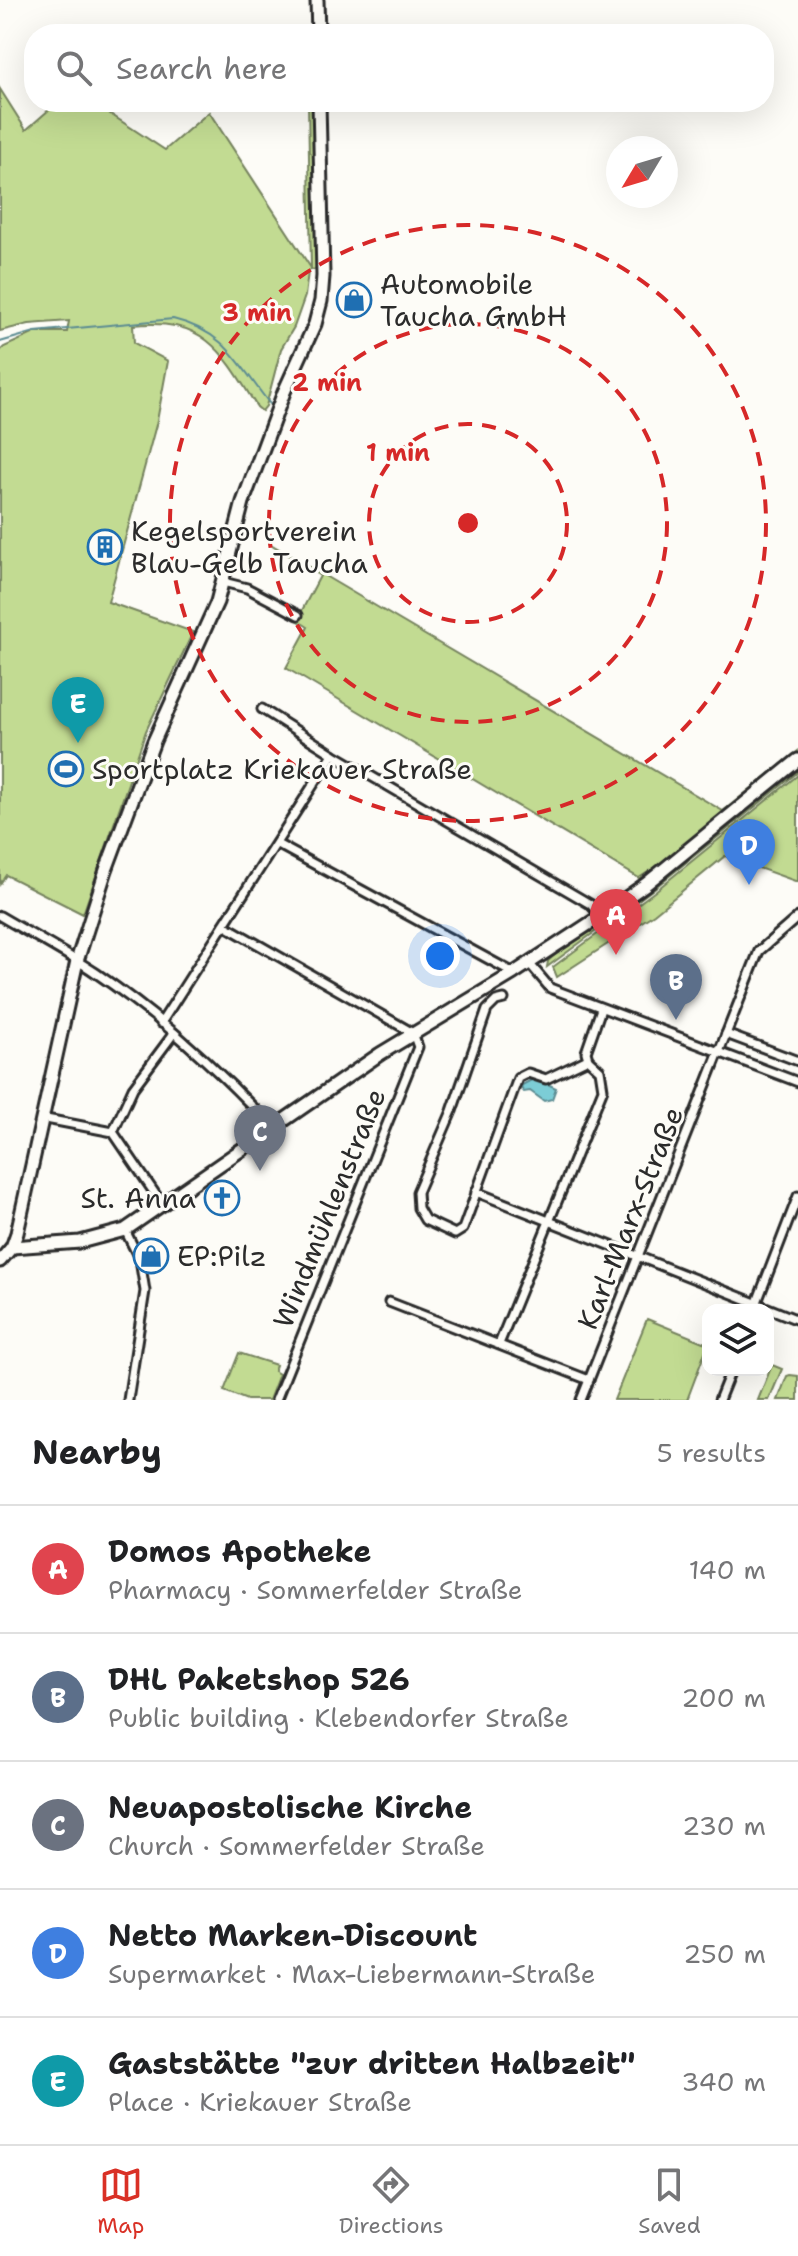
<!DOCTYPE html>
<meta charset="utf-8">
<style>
body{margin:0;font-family:"Shantell Sans",sans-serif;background:#f2f2f2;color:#202124}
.controls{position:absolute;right:24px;bottom:24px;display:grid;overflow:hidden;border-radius:16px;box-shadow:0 8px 32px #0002}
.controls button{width:72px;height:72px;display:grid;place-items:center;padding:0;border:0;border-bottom:2px solid #e0e0e0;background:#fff;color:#202124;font:40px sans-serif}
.compass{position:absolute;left:606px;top:136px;width:72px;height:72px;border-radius:50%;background:#fff;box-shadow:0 8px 32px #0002;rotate:232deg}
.you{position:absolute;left:440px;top:956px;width:28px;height:28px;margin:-20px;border:6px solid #fff;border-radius:50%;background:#1a73e8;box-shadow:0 0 0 12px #1a73e833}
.badge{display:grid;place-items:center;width:52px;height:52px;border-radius:50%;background:#d93025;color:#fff;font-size:26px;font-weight:700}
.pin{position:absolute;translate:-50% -66px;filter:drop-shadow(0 2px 4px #0008)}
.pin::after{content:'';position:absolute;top:42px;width:28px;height:24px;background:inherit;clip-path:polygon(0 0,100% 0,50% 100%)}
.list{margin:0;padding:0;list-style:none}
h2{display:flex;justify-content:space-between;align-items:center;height:104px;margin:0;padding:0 32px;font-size:34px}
h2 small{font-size:26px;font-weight:400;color:#757577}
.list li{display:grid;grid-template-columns:52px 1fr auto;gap:24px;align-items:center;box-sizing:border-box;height:128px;padding:0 32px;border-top:2px solid #e0e0e0}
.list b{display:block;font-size:30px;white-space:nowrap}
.list p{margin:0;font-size:26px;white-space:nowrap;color:#757577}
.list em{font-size:26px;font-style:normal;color:#757577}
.icon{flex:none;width:44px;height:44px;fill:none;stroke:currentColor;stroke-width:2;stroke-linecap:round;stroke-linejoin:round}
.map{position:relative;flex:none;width:798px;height:1400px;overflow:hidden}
.search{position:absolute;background:#fff;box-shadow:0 8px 32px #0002;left:24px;right:24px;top:24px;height:88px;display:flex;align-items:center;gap:20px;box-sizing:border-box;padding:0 28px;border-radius:32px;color:#757577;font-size:30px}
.sheet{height:744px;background:#fff}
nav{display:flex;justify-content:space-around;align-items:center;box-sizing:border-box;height:112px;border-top:2px solid #e0e0e0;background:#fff;font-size:22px;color:#757577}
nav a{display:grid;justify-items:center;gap:4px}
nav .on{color:#d93025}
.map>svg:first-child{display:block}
.green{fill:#c2db92;stroke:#76835e;stroke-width:2}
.water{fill:#7ccdd6;stroke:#5c8c92;stroke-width:2}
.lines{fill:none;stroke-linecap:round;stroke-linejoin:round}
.stream{stroke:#5c8c92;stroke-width:2}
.street-casing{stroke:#2b2b2b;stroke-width:13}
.secondary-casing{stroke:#2b2b2b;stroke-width:17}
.street{stroke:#fdfcf7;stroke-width:7}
.secondary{stroke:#fdfcf7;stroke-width:11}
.ring{fill:none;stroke:#d62828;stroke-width:4;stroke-dasharray:14 10}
.labels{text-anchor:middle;stroke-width:6;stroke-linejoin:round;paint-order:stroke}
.poi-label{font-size:28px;fill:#2b2b2b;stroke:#fdfcf7;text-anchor:start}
.street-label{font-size:28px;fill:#2b2b2b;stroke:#fdfcf7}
.centre{fill:#d62828;stroke:#fdfcf7;stroke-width:4}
.ring-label{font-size:24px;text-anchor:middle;font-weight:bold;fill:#d62828;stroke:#fdfcf7;stroke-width:6;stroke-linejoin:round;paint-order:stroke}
</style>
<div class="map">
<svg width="798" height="1400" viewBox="0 0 798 1400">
<rect width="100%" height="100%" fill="#fdfcf7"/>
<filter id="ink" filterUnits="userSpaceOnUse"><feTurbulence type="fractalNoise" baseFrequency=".0125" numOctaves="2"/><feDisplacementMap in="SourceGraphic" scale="16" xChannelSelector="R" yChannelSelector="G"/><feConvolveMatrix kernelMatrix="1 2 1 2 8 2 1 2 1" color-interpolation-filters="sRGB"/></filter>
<g filter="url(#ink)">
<g class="green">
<path d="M0,89L26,130L58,102H92L165,150L209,112L311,268L308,102H315L319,271L311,269L308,272L305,296L294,327L281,349L266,406L262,411L257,407C223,352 205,317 133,325L134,343L168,361L157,421L108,602L193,632L146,731L83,914L6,875L0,884V351L4,347L37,332H67L69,321L29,324L0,331Z"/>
<path d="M269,543L723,811L798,751V755L685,847L639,878L286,668L308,627L297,620L320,576Z"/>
<path d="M798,765V772L652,890L547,967L548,961L558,952L650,886Z"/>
<path d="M798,775V882L725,856L654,914L557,977L553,967L654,892Z"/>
<path d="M647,1319L708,1344L687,1400H614Z"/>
<path d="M239,1353L276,1365L274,1371L279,1374L269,1400H247L224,1391Z"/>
<path d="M772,1365L782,1369L769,1400H758Z"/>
<path d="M790,1375L798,1376V1400H778L787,1376Z"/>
</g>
<path class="water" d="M535,1078L556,1088L552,1099L544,1101L530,1091L524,1092L521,1088L522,1085Z"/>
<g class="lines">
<path class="stream" d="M0,342L35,332L173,319C227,332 238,364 270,404"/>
<g class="street-casing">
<g id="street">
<path d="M223,582L247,588L298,615"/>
<path d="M262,709L333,754L590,904L601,916"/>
<path d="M277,844L514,973"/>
<path d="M0,916C32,935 65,952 96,973C161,1017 219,1070 272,1127"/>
<path d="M224,925L413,1033L418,1047L276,1400"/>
<path d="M529,963L550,988L798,1082"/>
<path d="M504,999L496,1001L487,1010L452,1111L417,1192L418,1208L425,1220L455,1234L463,1229L518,1078L528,1073L546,1079L588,1059"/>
<path d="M161,1023L333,754"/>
<path d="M726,1034L798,1061"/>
<path d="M41,1118L113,1132L162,1204"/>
<path d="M113,1132L133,1088L174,1033"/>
<path d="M476,1192L798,1320"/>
<path d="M125,1230L140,1260L145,1291L128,1400"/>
<path d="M389,1302L589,1380"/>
<path d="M754,1310L798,1196"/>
<path d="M499,1344L603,1089L600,1070L588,1059L586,1052L601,1009"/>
<path d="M581,1400L759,951L798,917"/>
<path d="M719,1400L731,1370"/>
</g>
</g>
<g class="secondary-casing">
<g id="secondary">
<path d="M317,0L318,34"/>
<path d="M12,1247L80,1242L125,1230L380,1054L514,973L601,916L646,884L798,760"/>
<path d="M0,1261L12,1247L17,1233L77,961L106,870L154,741L217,602L243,502L284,392L315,324L321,301L323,276L319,102"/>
</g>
</g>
<use href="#street" class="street"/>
<use href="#secondary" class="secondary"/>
</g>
</g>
<g class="ring">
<circle cx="468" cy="523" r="99"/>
<circle cx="468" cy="523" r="199"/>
<circle cx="468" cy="523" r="298"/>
</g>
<defs>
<g id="shop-ring" transform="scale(1.8)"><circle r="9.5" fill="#fdfcf7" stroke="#1f6fb2" stroke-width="1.5"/><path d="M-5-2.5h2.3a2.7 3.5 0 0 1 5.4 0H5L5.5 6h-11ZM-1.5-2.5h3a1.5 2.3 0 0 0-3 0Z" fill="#1f6fb2"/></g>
<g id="building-ring" transform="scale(1.8)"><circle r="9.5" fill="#fdfcf7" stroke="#1f6fb2" stroke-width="1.5"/><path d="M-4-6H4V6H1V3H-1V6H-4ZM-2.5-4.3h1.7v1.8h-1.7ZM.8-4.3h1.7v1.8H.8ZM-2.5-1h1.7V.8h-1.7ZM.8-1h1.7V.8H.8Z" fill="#1f6fb2"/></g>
<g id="stadium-ring" transform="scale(1.8)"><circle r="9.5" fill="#fdfcf7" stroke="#1f6fb2" stroke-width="1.5"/><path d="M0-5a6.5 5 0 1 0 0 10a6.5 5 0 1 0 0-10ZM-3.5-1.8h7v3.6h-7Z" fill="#1f6fb2"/></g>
<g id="church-ring" transform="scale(1.8)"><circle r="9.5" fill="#fdfcf7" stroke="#1f6fb2" stroke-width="1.5"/><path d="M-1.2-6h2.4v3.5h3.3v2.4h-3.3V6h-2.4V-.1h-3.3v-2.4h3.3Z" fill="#1f6fb2"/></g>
</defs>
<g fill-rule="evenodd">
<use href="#shop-ring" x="354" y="300"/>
<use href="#building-ring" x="105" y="547"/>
<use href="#stadium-ring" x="66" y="769"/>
<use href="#church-ring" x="222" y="1198"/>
<use href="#shop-ring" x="151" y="1256"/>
</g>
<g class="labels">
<g class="poi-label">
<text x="380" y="294">Automobile<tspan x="380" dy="32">Taucha GmbH</tspan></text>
<text x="131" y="541">Kegelsportverein<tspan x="131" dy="32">Blau-Gelb Taucha</tspan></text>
<text x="92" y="779">Sportplatz Kriekauer Straße</text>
<text x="196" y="1208" text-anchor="end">St. Anna</text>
<text x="177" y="1266">EP:Pilz</text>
</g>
<g class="street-label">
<text transform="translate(329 1208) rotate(-68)" y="10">Windmühlenstraße</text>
<text transform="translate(630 1218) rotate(-68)" y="10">Karl-Marx-Straße</text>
</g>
</g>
<circle cx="468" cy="523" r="12" class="centre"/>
<g class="ring-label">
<text x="257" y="321">3 min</text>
<text x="327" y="391">2 min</text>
<text x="398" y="461">1 min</text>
</g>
</svg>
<div class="controls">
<button><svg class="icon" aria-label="layers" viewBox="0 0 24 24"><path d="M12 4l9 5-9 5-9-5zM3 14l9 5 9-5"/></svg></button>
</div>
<svg class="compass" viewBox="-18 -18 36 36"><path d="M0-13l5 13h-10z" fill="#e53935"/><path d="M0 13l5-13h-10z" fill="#757577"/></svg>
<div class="you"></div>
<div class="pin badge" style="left:616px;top:955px;background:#e0444e">A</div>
<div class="pin badge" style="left:676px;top:1020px;background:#5c6f8a">B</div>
<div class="pin badge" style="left:260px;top:1171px;background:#6b7280">C</div>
<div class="pin badge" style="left:749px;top:885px;background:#3f7fe0">D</div>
<div class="pin badge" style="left:78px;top:743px;background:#0f9aa8">E</div>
<div class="search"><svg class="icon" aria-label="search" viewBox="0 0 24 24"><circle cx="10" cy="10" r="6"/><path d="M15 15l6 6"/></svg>Search here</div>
</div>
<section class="sheet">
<h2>Nearby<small>5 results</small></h2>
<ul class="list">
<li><span class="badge" style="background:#e0444e">A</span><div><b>Domos Apotheke</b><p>Pharmacy · Sommerfelder Straße</p></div><em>140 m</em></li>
<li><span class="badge" style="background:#5c6f8a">B</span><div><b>DHL Paketshop 526</b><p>Public building · Klebendorfer Straße</p></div><em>200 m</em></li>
<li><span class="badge" style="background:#6b7280">C</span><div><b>Neuapostolische Kirche</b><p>Church · Sommerfelder Straße</p></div><em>230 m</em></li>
<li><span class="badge" style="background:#3f7fe0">D</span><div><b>Netto Marken-Discount</b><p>Supermarket · Max-Liebermann-Straße</p></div><em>250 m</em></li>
<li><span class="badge" style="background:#0f9aa8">E</span><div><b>Gaststätte &quot;zur dritten Halbzeit&quot;</b><p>Place · Kriekauer Straße</p></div><em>340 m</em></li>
</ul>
</section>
<nav>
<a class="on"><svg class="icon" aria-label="map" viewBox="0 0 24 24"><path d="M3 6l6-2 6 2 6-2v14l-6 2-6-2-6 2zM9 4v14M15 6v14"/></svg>Map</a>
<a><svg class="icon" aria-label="directions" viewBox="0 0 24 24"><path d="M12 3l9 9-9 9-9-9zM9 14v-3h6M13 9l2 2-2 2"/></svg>Directions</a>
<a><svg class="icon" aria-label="saved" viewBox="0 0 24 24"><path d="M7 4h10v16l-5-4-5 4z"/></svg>Saved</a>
</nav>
